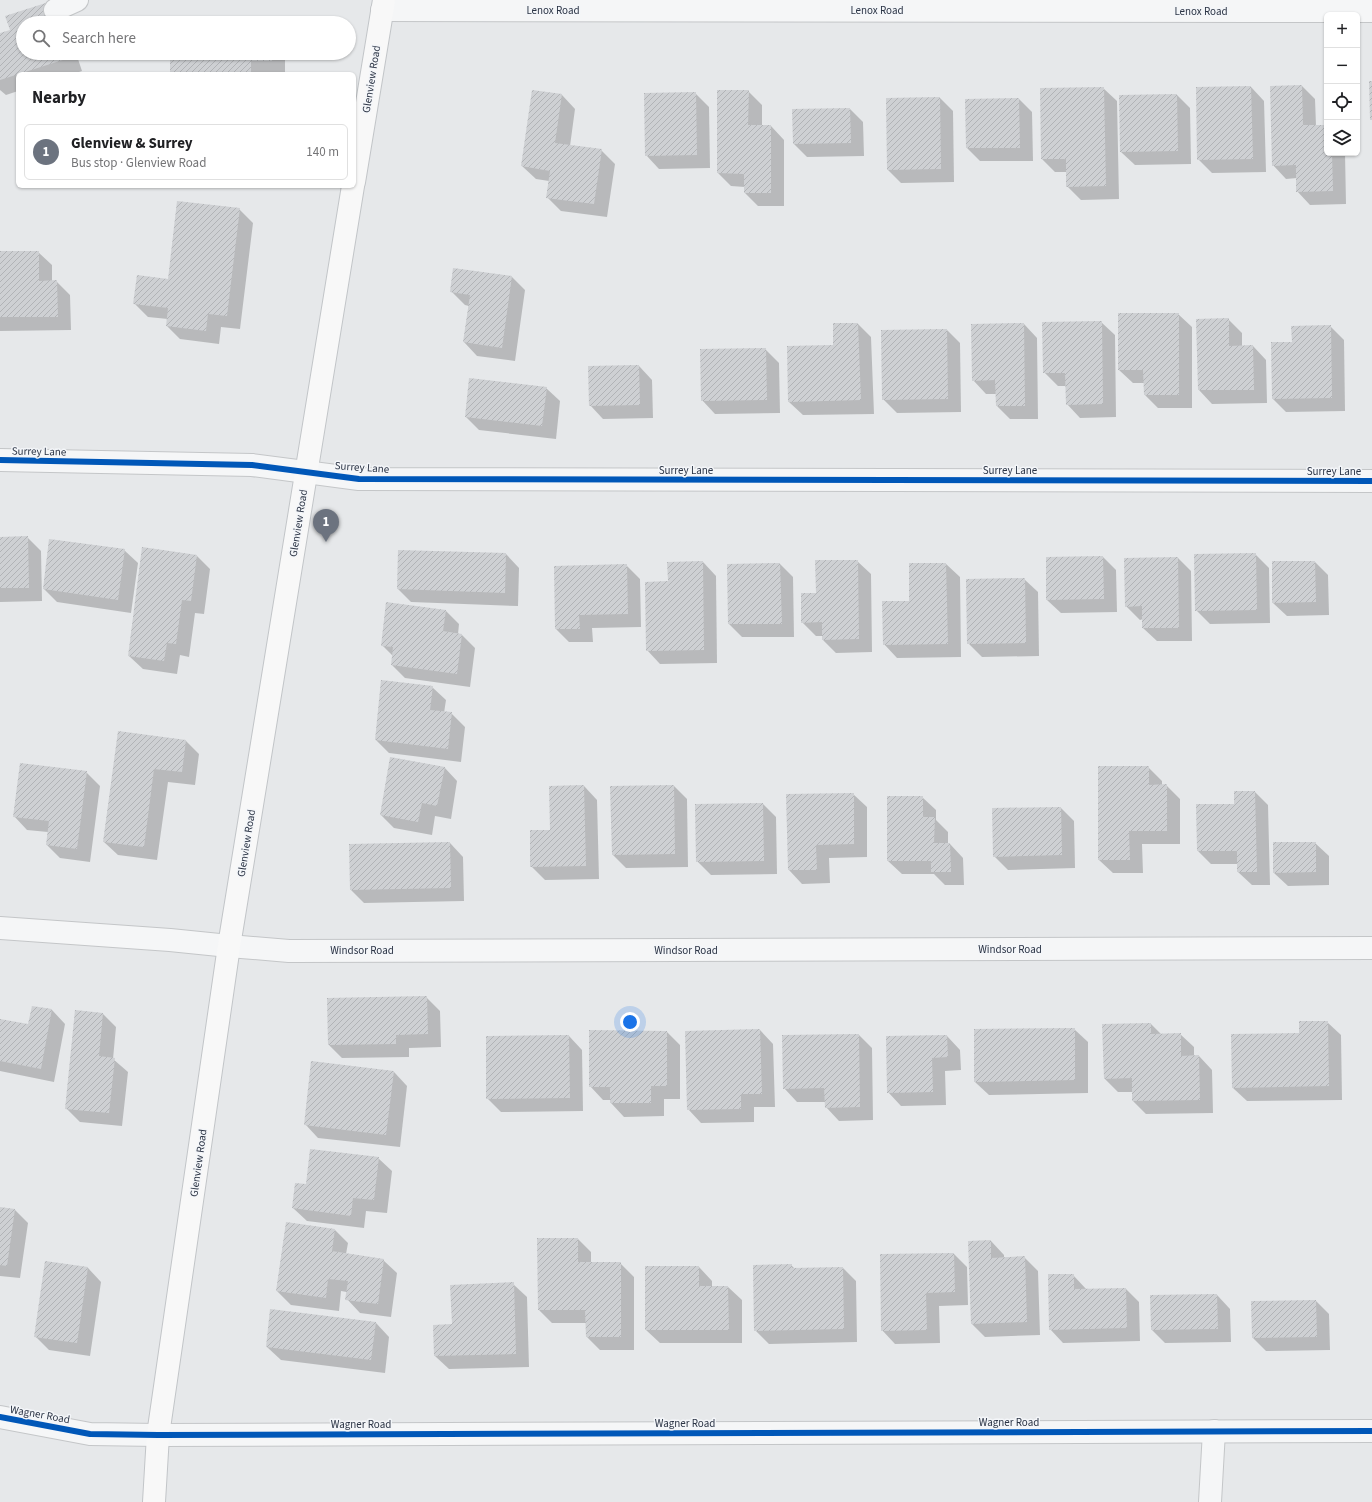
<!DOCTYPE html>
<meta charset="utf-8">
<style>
body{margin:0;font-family:"Source Sans 3",sans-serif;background:#f2f2f2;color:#202124}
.controls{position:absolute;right:12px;top:12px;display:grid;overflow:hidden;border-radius:6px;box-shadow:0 1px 3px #0004}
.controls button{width:36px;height:36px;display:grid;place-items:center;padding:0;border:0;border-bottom:1px solid #e0e0e0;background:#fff;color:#202124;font:20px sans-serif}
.you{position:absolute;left:630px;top:1022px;width:14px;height:14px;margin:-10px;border:3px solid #fff;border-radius:50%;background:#1a73e8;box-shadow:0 0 0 6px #1a73e833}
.badge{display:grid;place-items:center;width:26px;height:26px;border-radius:50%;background:#6c737f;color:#fff;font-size:13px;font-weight:700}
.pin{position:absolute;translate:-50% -33px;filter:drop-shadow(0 1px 2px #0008)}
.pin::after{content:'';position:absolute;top:21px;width:14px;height:12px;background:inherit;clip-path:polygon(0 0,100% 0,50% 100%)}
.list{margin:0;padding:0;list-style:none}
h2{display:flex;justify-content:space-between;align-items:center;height:52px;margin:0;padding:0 16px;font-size:17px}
h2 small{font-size:13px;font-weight:400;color:#757577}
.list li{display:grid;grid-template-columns:26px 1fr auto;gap:12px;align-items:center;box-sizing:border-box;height:56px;margin:0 8px 8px;padding:0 8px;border:1px solid #e0e0e0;border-radius:6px}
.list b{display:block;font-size:15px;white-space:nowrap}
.list p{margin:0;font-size:13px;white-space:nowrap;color:#757577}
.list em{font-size:13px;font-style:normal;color:#757577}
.icon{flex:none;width:22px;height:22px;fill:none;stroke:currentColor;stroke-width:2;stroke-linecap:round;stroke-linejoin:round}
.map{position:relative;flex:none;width:1372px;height:1502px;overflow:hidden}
.search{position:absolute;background:#fff;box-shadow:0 1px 3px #0004;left:16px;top:16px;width:340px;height:44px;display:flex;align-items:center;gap:10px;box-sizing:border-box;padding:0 14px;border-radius:22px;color:#757577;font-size:15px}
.panel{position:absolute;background:#fff;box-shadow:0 1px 3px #0004;left:16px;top:72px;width:340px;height:116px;border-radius:6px}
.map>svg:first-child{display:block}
.shadow{fill:#0003}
.building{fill:url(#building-hatch)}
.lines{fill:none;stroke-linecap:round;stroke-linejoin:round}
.minor-casing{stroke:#c4c6c8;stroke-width:24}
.major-casing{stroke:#c2c5c8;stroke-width:24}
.minor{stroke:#f5f6f7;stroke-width:22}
.major{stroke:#f8f8f8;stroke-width:22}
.cycleway-casing{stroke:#f4f6f9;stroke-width:8}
.cycleway{stroke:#0057b8;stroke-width:6}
.labels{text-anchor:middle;stroke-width:3;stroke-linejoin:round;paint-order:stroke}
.street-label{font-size:11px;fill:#2b3445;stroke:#f4f6f9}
</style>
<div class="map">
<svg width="1372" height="1502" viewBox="0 0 1372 1502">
<defs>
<pattern id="building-hatch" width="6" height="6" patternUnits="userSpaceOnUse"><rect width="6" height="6" fill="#ced0d3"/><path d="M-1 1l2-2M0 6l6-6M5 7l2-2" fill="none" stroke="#b1b3b6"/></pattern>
</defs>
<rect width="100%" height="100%" fill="#e6e8ea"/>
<g class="shadow">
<path d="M7,16H65L67,23H23V53H76L82,71L73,74H18V91L6,95L0,90V34L11,31Z"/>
<path d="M198,53H285V74H171L198,59Z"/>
<path d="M1302,86L1315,99L1316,126H1327V153H1345L1346,204L1310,205L1297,191V178L1286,179L1273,165Z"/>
<path d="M1251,87L1264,101L1266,172L1212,173L1198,159Z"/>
<path d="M1103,88L1117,101L1119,199L1081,200L1067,186V172H1055L1042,159Z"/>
<path d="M533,91L562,95L575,109L570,146L601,150L615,164L607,217L561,211L547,197L549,181L536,179L522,166Z"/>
<path d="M718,91H748L762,105V126H771L784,140V206H758L745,193V187L731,186L718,173Z"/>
<path d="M695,93L709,107L710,168L659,169L646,155Z"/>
<path d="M1177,95L1190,108L1191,164L1135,165L1121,152Z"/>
<path d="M940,98L953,111L954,182L901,183L888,170Z"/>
<path d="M1019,99L1032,112L1033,161H980L967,148L966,100Z"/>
<path d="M850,109L863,122L864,156L807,157L794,144L793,110Z"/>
<path d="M239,209L253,223L240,329L221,327L219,344L180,339L167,326L168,319L148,317L135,304L168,280Z"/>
<path d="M0,252H38L52,265V282H57L70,295L71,330L0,331Z"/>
<path d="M512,277L525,290L515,361L477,356L464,342L469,306L465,305L451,291Z"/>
<path d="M1178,314L1192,327V408H1158L1145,395V383H1133L1119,370Z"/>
<path d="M1228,319L1242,333V346H1253L1266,360L1267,403L1212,404L1199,390L1197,320Z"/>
<path d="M1101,322L1115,335L1116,417L1080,418L1067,404V386H1058L1044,372Z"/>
<path d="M858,324L871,337L874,414L803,415L789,402L788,347L834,346Z"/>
<path d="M1024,324L1037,338L1038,419H1010L997,406V394H986L973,380Z"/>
<path d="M1330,326L1344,340L1345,411L1286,412L1273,399L1293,343Z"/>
<path d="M947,330L960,343L961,412L897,413L883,399Z"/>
<path d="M765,349L779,363L780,413L715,414L702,400Z"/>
<path d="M639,366L652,380L653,418L603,419L590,405Z"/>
<path d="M546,388L560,401L556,439L479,430L466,417Z"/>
<path d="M27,537L41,551L42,601L0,602V538Z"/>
<path d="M124,550L138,563L131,613L57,602L44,589Z"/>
<path d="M506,554L519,568L518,606L411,602L398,589Z"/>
<path d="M1255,554L1269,568L1270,623L1210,624L1196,610Z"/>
<path d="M197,556L210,569L204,614L195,613L189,657L180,655L177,674L143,669L129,656Z"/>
<path d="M1103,557L1116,570L1117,612L1061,613L1047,600Z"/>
<path d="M1178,558L1191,571L1192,641H1157L1143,628V619L1140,620L1126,606Z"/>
<path d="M857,561L871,574L872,652L836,653L823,640V636H816L802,622L817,594Z"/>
<path d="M703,562L716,576L717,663L660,664L647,650L669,582Z"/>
<path d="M1315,562L1328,575L1329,615L1287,616L1273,603Z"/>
<path d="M780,564L793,577L794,637H742L729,624L728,565Z"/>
<path d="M910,564H946L960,577L961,657L897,658L884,644L910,602Z"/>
<path d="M626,565L640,579L641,627L592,628L593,642H569L556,629Z"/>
<path d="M1024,579L1038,592L1039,656L982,657L968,643Z"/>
<path d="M446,611L459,624L458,634L462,635L475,648L470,687L405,678L392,665L393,656L382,645Z"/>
<path d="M432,687L446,700L444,713H451L465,727L461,762L389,753L376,740Z"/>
<path d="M119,732L186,741L199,754L195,785L168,782L157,860L118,855L104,842Z"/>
<path d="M444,767L457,781L451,819L435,816L432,835L394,828L381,815Z"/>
<path d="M1148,767L1162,781V786H1167L1180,799V844H1142L1143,873H1113L1099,860Z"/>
<path d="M86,772L100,786L90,862L60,858L47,845L48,832L27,830L14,816Z"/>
<path d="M584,786L597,800L599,879L545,880L531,866L551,831Z"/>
<path d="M674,786L687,799L688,867L626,868L613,855Z"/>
<path d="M1255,792L1268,805L1270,885H1252L1238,872V864H1211L1198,851L1235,805Z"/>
<path d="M853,794L867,807V857L829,858L830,883L802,884L789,870L787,795Z"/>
<path d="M922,797L936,810V820L948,832V844H950L963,858L964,885H945L934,874H902L888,861Z"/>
<path d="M763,804L776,817L777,874L711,875L697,861L696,805Z"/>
<path d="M1061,808L1074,821L1075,868L1008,870L994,856Z"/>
<path d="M450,843L463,857L464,901L364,903L351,890Z"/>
<path d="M1315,843L1329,856V885L1288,886L1274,873Z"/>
<path d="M426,997L440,1011L441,1047L409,1048V1057L342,1058L329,1045Z"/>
<path d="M52,1010L65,1024L54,1082L0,1071V1020L29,1025Z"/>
<path d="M76,1011L103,1014L116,1027L113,1059L128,1072L122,1126L80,1122L66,1108Z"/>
<path d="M1327,1022L1341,1035L1342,1100L1247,1101L1233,1088L1300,1034Z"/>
<path d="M1151,1024L1161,1034H1180L1194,1047V1057L1199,1056L1212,1070L1213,1113L1146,1114L1133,1101V1092H1118L1105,1079Z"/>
<path d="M1074,1029L1088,1042V1093L989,1095L975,1082Z"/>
<path d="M760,1030L773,1044L775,1107H754V1122L701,1123L688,1109L686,1032Z"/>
<path d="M667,1032L680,1045V1099H664V1116L624,1117L611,1103V1100H603L590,1086Z"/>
<path d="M859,1035L872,1048L873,1120L839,1121L826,1107L825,1102H797L784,1088Z"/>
<path d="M569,1036L582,1050L583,1111L501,1112L487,1098Z"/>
<path d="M947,1036L960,1050L961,1070L945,1071L946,1105L901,1106L888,1092Z"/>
<path d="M394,1072L407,1086L400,1147L318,1138L305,1124Z"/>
<path d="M378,1158L392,1171L387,1213L366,1211L364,1228L307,1221L293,1208L307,1185Z"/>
<path d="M0,1208L15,1210L28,1223L20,1278L0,1276Z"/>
<path d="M335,1230L348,1243L346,1254L383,1260L397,1273L391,1317L360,1313L347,1299V1292L341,1291L339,1311L291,1305L277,1291Z"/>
<path d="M578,1239L591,1252V1263H620L634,1277V1350H600L587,1337V1323H552L539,1310Z"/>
<path d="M991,1241L1004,1255V1258L1024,1257L1038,1271L1040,1335L985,1337L972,1324Z"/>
<path d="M954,1254L967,1267L968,1305L939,1306L940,1343L895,1344L882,1330Z"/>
<path d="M791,1265L795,1269L843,1268L856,1281L857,1342L769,1344L755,1330Z"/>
<path d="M699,1267L712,1281V1287H728L742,1300V1343H660L646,1330Z"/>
<path d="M88,1268L101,1282L90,1356L49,1350L35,1336Z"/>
<path d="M1073,1275L1087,1290L1126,1289L1139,1302L1140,1341L1063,1343L1050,1329Z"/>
<path d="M513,1284L527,1297L529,1367L449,1369L435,1356L453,1325Z"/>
<path d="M1217,1295L1230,1309L1231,1342L1165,1343L1152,1330L1151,1296Z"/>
<path d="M1316,1301L1329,1314L1330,1350L1266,1351L1253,1338Z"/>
<path d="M271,1310L376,1323L389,1337L385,1373L281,1360L267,1347Z"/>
</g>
<g class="building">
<path d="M52,1L58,23H23V53H68L69,58L0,80V33L10,30L5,16Z"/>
<path d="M197,53H272V61H251V74H170V58H197Z"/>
<path d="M1369,81H1372V120H1370Z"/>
<path d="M1302,85L1303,125H1327V153H1332L1333,191L1296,192V165L1272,166L1270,86Z"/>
<path d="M1251,86L1253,159L1197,160L1196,87Z"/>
<path d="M1104,87L1106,186L1066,187V159H1041L1040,88Z"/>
<path d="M532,90L562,94L555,143L602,149L594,204L546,198L550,171L521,166Z"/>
<path d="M717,90H749L748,125H771V193H744V174L717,173Z"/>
<path d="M696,92L697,155L645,156L644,93Z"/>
<path d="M1177,94L1178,151L1120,152L1119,95Z"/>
<path d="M940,97L941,169L887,170L886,98Z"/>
<path d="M1019,98L1020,148H966L965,99Z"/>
<path d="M850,108L851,143L793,144L792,109Z"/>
<path d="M177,201L240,208L227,316L208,314L206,331L166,326L168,308L133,304L137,275L168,279Z"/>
<path d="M0,251H39V281L57,280L58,317H0Z"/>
<path d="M453,268L512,276L502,348L463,342L470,295L450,292Z"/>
<path d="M1118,313H1179V395H1144L1143,370H1118Z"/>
<path d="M1229,318V346L1253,345L1254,390H1198L1196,319Z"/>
<path d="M1102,321L1103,404L1066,405L1065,373H1043L1042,322Z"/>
<path d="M833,323H858L861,400L788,402L787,346L833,345Z"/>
<path d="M1024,323L1025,406H996L995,380L972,381L971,324Z"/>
<path d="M1331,325L1332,398L1272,399L1271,342H1292L1291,326Z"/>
<path d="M947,329L948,399L882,400L881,330Z"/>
<path d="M766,348L767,400L701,401L700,349Z"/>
<path d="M639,365L640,405L589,406L588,366Z"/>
<path d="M469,378L547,387L542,426L465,417Z"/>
<path d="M28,536L29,588H0V537Z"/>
<path d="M49,539L125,549L118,600L43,589Z"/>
<path d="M142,547L197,555L191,601L182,600L176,644L167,643L164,661L128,656Z"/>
<path d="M398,550L506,553L505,593L397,589Z"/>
<path d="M1256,553L1257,610L1195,611L1194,554Z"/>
<path d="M1103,556L1104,599L1046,600V557Z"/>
<path d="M1178,557L1179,628H1142V606L1125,607L1124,558Z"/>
<path d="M815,560H858L859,639L822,640V622L801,623V593H816Z"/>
<path d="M703,561L704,650L646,651L645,582L668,581L667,562Z"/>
<path d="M1272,561H1315L1316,602L1272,603Z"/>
<path d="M780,563L782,624H728L727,564Z"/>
<path d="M909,563H946L948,644L883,645L882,601H909Z"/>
<path d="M627,564L628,614L579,615L580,629H555L554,566Z"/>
<path d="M1025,578L1026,643L967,644L966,579Z"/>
<path d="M386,602L446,610L443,631L462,634L457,674L391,665L393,647L381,646Z"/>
<path d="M381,680L433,686L430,710L452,712L448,749L375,740Z"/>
<path d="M118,731L186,740L182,772L154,769L144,847L103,842Z"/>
<path d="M390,757L445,767L437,806L422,803L418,822L380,815Z"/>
<path d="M20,763L87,771L77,849L46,845L49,821L13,817Z"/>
<path d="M1098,766H1149V785L1167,784V831H1129L1130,860H1098Z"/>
<path d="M584,785L586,866L530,867V830H550L549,786Z"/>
<path d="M674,785L675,854L612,855L610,786Z"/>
<path d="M1234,791H1255L1257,872H1237V851H1197L1196,804H1234Z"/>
<path d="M854,793V844L816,845L817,870H788L786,794Z"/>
<path d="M887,796H923V817H935L934,843H950L951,872H931V861H887Z"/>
<path d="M763,803L764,861L696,862L695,804Z"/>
<path d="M1061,807L1062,855L993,857L992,808Z"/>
<path d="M450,842L451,888L350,890L349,844Z"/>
<path d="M1273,842H1316V872L1273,873Z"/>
<path d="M427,996L428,1034L396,1035V1044L328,1045L327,998Z"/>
<path d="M32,1006L52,1009L41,1069L0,1061V1019L28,1024Z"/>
<path d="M75,1010L103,1013L99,1056L115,1058L109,1113L65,1109Z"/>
<path d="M1299,1021H1328L1329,1086L1232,1088L1231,1034L1299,1033Z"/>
<path d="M1151,1023V1034L1181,1033V1056L1199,1055L1200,1100L1132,1101V1078L1104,1079L1102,1024Z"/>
<path d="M1075,1028V1080L974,1082V1029Z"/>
<path d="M760,1029L762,1094H741V1109L687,1110L685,1031Z"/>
<path d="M589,1030L667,1031V1086H651V1103H610V1087H589Z"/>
<path d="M859,1034L860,1107L825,1108L824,1088L783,1089L782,1035Z"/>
<path d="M569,1035L570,1098L486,1099V1036Z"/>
<path d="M947,1035L948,1057L932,1058L933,1092L887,1093L886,1036Z"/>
<path d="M311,1061L394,1071L386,1135L304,1125Z"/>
<path d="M310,1149L379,1157L374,1200L353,1198L351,1216L292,1208L295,1183L306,1184Z"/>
<path d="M0,1207L15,1209L7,1266L0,1265Z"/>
<path d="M286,1222L335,1229L332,1251L384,1259L378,1304L345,1300L348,1281L328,1279L326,1298L276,1291Z"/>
<path d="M537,1238H578V1262H621V1337H586L585,1310H538Z"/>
<path d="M991,1240V1258L1025,1256L1027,1322L971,1324L968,1241Z"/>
<path d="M954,1253L955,1292L926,1293L927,1330L881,1331L880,1254Z"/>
<path d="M45,1261L88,1267L77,1343L34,1337Z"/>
<path d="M792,1264V1268L843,1267L844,1329L754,1331L753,1265Z"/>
<path d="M645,1266H699V1286H728L729,1330H645Z"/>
<path d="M1048,1274H1074V1289L1126,1288L1127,1328L1049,1330Z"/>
<path d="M514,1282L516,1354L434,1356L433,1325L452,1324L450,1285Z"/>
<path d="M1217,1294L1218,1329L1151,1330L1150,1295Z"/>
<path d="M1316,1300L1317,1337L1252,1338L1251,1301Z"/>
<path d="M270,1309L376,1322L371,1360L266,1347Z"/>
</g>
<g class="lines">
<g class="minor-casing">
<g id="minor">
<path d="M55,10L77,0"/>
<path d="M382,10L1372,11"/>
<path d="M0,460L252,465L359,479L1372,481"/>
<path d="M0,928L170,940L229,946L289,951L1372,948"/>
<path d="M0,1417L90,1434L158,1435L1372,1431"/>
<path d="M1210,1502L1214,1431"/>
</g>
</g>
<g class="major-casing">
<g id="major">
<path d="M354,182L384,0"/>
<path d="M154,1502L158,1435L229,946L353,186"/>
</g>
</g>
<use href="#minor" class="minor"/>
<use href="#major" class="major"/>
<g class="cycleway-casing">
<g id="cycleway">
<path d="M0,460L252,465L359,479L1372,481"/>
<path d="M0,1417L90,1434L158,1435L1372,1431"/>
</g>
</g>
<use href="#cycleway" class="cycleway"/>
</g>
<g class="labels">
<g class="street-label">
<text x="553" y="14">Lenox Road</text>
<text x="877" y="14">Lenox Road</text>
<text x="1201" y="15">Lenox Road</text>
<text transform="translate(371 79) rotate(-81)" y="4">Glenview Road</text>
<text transform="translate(39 451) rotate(1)" y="4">Surrey Lane</text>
<text transform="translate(362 467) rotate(4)" y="4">Surrey Lane</text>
<text x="686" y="474">Surrey Lane</text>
<text x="1010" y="474">Surrey Lane</text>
<text x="1334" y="475">Surrey Lane</text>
<text transform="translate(298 523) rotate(-81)" y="4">Glenview Road</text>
<text transform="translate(246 843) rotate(-81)" y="4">Glenview Road</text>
<text x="1010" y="953">Windsor Road</text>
<text x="362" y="954">Windsor Road</text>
<text x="686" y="954">Windsor Road</text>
<text transform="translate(198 1163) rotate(-82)" y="4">Glenview Road</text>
<text transform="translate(40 1414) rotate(10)" y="4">Wagner Road</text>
<text x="1009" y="1426">Wagner Road</text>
<text x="685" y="1427">Wagner Road</text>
<text x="361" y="1428">Wagner Road</text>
</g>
</g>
</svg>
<div class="controls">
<button>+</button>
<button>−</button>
<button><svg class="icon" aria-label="locate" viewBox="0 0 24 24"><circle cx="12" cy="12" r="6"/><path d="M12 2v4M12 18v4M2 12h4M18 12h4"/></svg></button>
<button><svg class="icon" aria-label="layers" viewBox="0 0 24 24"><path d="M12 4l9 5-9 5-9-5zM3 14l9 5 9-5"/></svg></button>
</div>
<div class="you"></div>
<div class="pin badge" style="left:326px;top:542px">1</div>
<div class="search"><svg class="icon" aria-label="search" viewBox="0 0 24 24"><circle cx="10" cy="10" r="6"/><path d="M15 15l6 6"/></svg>Search here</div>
<section class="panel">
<h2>Nearby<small></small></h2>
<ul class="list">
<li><span class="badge">1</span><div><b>Glenview &amp; Surrey</b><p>Bus stop · Glenview Road</p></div><em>140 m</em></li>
</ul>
</section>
</div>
